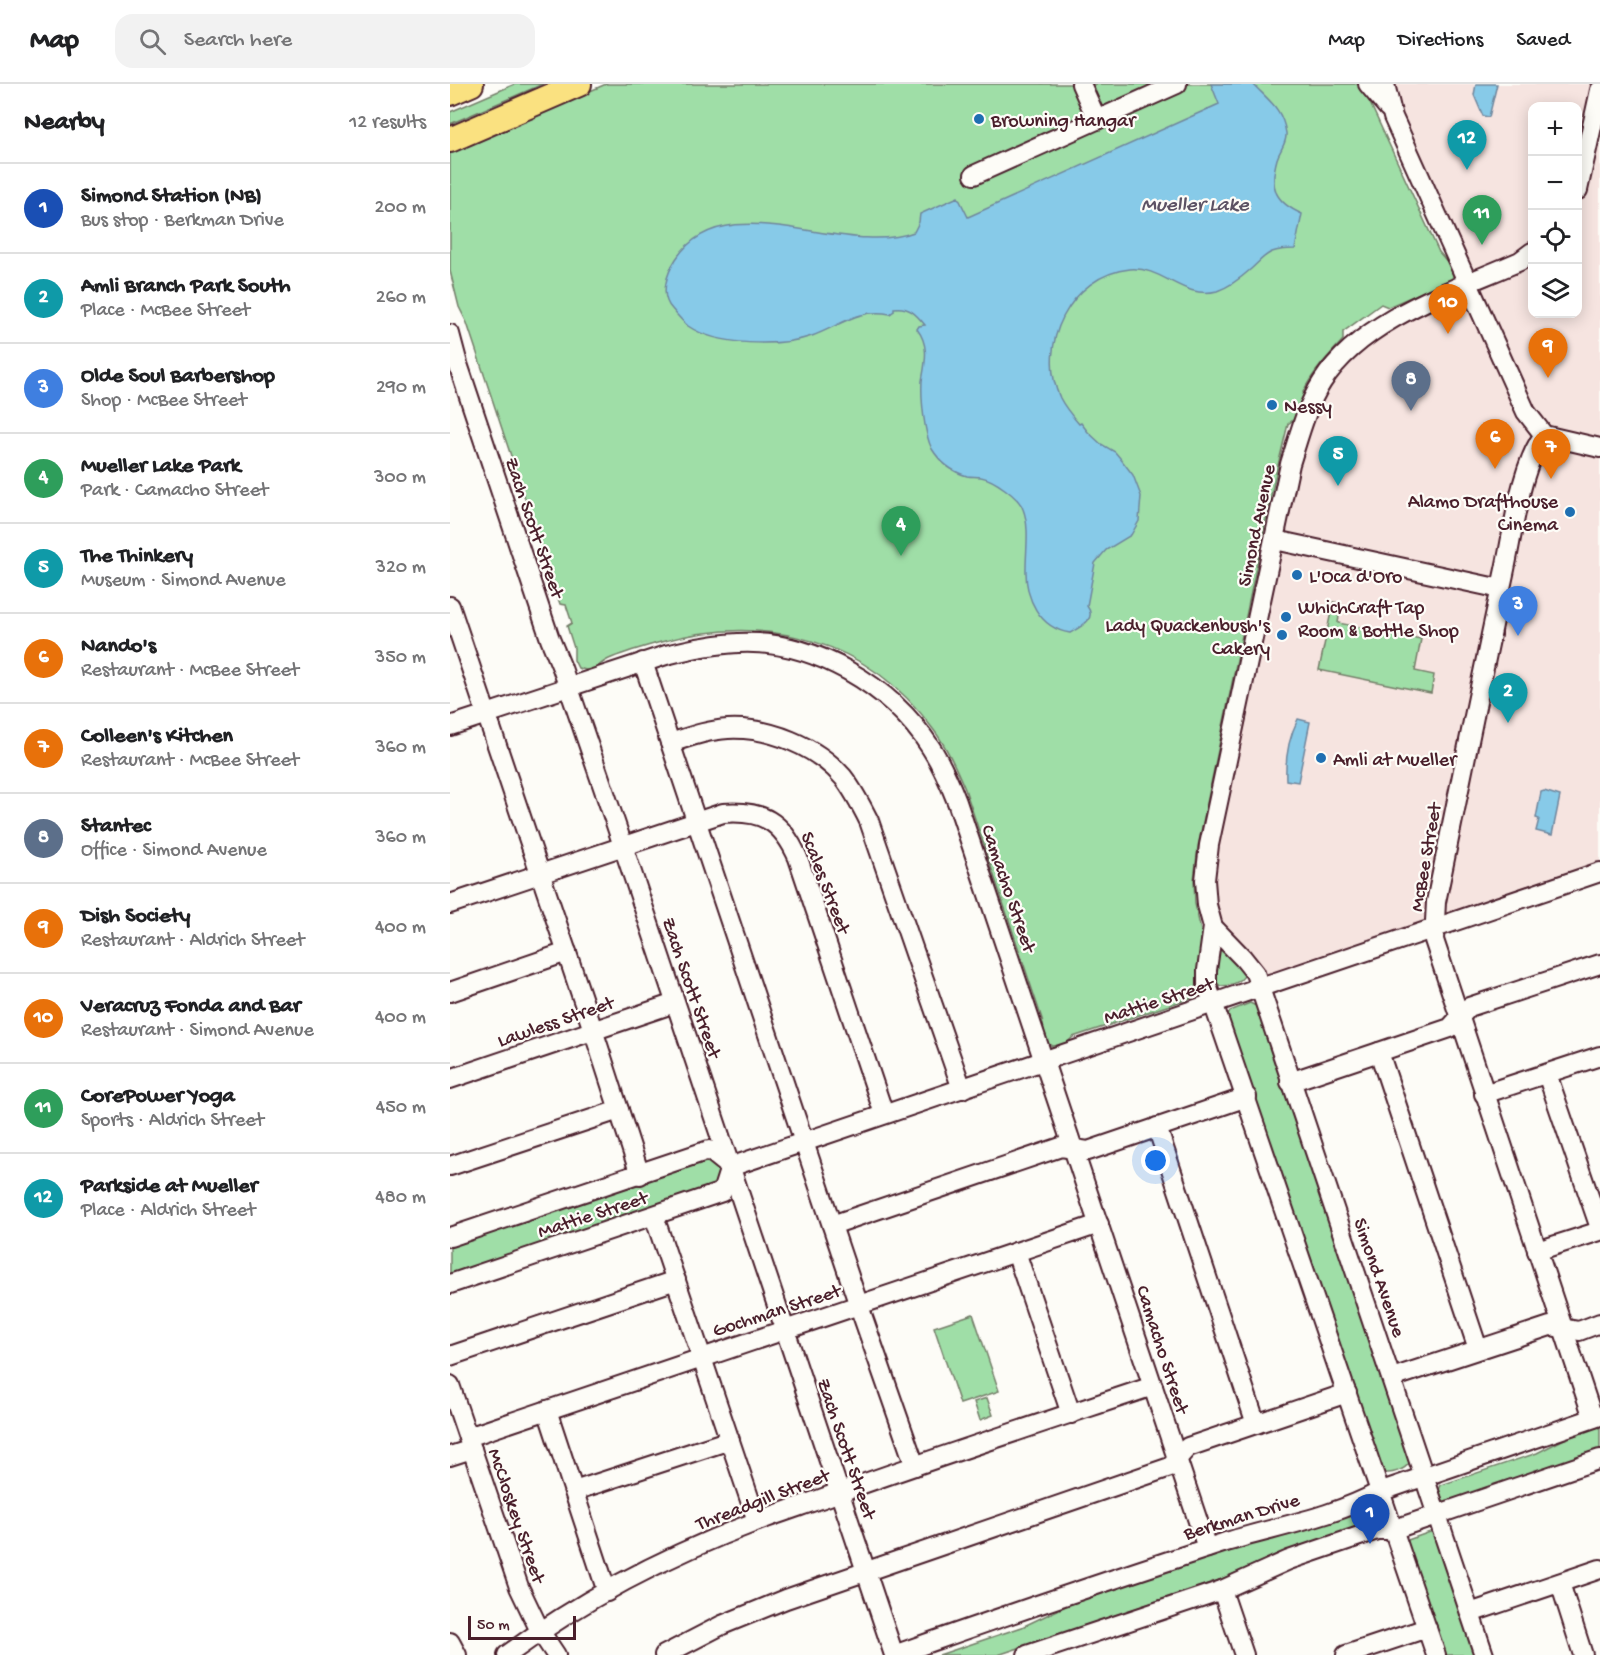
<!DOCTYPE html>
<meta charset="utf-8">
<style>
body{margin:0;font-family:"Gochi Hand",sans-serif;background:#f2f2f2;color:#202124}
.controls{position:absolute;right:18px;top:18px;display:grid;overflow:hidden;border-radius:12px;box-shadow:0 3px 15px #0003}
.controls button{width:54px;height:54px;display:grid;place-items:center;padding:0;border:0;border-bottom:2px solid #e0e0e0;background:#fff;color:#202124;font:30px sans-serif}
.scale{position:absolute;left:18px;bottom:15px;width:108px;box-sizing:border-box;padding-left:6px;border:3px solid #4a1f2b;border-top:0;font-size:16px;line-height:21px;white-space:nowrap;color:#4a1f2b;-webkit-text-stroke:4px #fdfcf7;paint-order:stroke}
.you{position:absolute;left:706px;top:1077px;width:21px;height:21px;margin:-15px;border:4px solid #fff;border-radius:50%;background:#1a73e8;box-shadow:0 0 0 9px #1a73e833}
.badge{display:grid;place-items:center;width:39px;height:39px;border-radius:50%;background:#ea580c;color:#fff;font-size:20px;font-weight:700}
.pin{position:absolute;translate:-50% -50px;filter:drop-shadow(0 2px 3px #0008)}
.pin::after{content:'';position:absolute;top:32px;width:21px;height:18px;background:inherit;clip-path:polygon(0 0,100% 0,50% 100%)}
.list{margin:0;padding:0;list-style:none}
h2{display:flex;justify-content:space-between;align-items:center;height:78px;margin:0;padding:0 24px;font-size:26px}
h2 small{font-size:20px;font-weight:400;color:#757577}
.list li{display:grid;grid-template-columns:39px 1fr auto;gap:18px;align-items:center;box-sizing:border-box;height:90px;padding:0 24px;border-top:2px solid #e0e0e0}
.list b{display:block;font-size:22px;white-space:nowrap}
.list p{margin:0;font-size:20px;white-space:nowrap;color:#757577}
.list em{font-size:20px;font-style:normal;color:#757577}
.icon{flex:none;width:33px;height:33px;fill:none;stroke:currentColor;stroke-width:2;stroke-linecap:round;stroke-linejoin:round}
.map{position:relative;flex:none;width:1150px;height:1571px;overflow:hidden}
header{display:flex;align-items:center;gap:36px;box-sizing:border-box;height:84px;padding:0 30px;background:#fff;border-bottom:2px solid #e0e0e0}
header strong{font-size:28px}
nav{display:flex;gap:33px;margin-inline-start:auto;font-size:21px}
.search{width:420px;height:54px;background:#f2f2f2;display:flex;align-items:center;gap:15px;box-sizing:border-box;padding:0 21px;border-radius:18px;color:#757577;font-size:22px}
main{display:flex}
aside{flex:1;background:#fff}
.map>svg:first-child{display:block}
.built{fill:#f6e4e0;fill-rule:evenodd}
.green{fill:#9fdea7;stroke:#747e69;stroke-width:1.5}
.water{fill:#87cae8;stroke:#6f869c;stroke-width:1.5}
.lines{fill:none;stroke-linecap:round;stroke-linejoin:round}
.minor-casing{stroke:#4a1f2b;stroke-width:22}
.major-casing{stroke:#4a1f2b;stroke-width:28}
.minor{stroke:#fdfcf7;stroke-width:18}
.major{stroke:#fae180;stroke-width:24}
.poi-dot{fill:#1f6fb2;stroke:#fdfcf7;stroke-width:2}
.labels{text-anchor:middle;stroke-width:4.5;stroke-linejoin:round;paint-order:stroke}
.poi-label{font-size:20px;fill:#4a1f2b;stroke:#fdfcf7;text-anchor:start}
.street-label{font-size:20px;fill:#4a1f2b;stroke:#fdfcf7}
.water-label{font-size:21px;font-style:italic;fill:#5c5264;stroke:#fdfcf7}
</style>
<header>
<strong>Map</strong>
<div class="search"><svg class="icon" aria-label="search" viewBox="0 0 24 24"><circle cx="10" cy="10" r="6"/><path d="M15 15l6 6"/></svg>Search here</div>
<nav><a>Map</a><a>Directions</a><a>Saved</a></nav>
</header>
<main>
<aside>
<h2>Nearby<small>12 results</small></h2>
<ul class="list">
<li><span class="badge" style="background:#1a4fb4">1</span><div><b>Simond Station (NB)</b><p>Bus stop · Berkman Drive</p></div><em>200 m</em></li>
<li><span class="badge" style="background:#0f9aa8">2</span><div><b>Amli Branch Park South</b><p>Place · McBee Street</p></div><em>260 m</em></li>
<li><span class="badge" style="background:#3f7fe0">3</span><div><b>Olde Soul Barbershop</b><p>Shop · McBee Street</p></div><em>290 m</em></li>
<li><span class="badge" style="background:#2e9e5b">4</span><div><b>Mueller Lake Park</b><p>Park · Camacho Street</p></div><em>300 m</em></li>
<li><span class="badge" style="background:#0f9aa8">5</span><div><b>The Thinkery</b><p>Museum · Simond Avenue</p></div><em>320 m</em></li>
<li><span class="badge" style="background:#e8710a">6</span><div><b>Nando's</b><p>Restaurant · McBee Street</p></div><em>350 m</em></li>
<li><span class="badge" style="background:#e8710a">7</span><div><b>Colleen's Kitchen</b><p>Restaurant · McBee Street</p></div><em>360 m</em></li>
<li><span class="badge" style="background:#5c6f8a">8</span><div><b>Stantec</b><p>Office · Simond Avenue</p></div><em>360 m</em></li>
<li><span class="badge" style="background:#e8710a">9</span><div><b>Dish Society</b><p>Restaurant · Aldrich Street</p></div><em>400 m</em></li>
<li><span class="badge" style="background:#e8710a">10</span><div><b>Veracruz Fonda and Bar</b><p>Restaurant · Simond Avenue</p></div><em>400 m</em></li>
<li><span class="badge" style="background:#2e9e5b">11</span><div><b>CorePower Yoga</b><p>Sports · Aldrich Street</p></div><em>450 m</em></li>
<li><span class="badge" style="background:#0f9aa8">12</span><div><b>Parkside at Mueller</b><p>Place · Aldrich Street</p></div><em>480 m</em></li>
</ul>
</aside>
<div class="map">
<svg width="1150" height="1571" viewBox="0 0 1150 1571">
<rect width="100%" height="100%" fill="#fdfcf7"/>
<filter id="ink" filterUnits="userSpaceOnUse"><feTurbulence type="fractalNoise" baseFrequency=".0167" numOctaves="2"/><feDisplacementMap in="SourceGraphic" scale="12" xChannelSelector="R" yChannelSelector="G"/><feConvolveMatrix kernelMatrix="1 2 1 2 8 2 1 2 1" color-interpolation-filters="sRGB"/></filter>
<g filter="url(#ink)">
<path class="built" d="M928,0H1150V789L809,904L779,861L755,796L854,335L896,271L1018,200ZM1082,22H1128V230H1082Z"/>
<g class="green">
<path d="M65,0H93L0,40V28Z"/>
<path d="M156,0H910L914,6L989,168L1000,181L1003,192L1000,199L993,203L979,205L938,223L931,220L893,248V256C878,272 863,288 853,308L855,314L847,333L838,340L824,398L748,762L744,796L745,820L753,856L750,905L744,913L623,953C614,962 607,967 596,958L592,935L515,705C506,684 497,663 483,645C418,555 315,529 211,558C194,563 175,568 159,575C152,578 147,584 140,587L128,584L124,576V564L117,542L122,539L116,521L110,520L17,239L9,223L0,187V69Z"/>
<path d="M883,518L891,519L888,539L971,555L965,587L984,591L981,609L869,586Z"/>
<path d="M769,861L795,890C791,899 779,902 770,902L764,895Z"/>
<path d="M800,919L808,923L960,1378C955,1386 941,1391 932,1388L777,934L780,927Z"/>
<path d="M258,1073C267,1079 272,1088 269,1099L0,1193V1160Z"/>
<path d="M523,1230L549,1307L510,1320L484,1243Z"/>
<path d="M537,1314L543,1331L530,1336L524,1318Z"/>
<path d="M1150,1341V1368L996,1419L993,1416L989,1406L991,1401L1087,1369L1124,1350Z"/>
<path d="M921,1421L925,1425L927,1433L923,1438L830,1469L772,1495L548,1571H489L572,1543L618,1521L774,1468Z"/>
<path d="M983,1447L1028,1571H992L955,1457Z"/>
</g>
<g class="water">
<path d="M761,0H803C819,17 832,24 836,49C837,60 830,65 827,75C819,104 825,118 852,130L845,165C838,165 830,165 822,168C814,171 808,179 801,185C792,193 779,203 767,207C733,216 712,182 680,185C620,191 586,262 610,314C615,324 622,332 629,340L631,339L638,348L651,360L665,368L670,374L683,391L691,412L689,437L681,451L656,466L645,479L637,522C647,535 632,542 620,549C589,544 575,514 576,484C576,465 580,443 573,425C569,413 543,395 531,393C526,392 522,393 517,392C503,388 490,378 482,365C474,350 471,314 472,297C475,279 480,262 467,245L469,242L475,241C466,230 459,222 444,224V227L440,230C408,224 390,242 362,252C330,263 267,262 238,242C232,237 227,231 222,225C209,211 217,189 226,175C276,99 394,175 464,148L469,138L470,130L508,113L518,133L769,20Z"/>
<path d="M1026,0H1047L1039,33L1033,32L1024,11Z"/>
<path d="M848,635L860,638L848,698L836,696C835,674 838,655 848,635Z"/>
<path d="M1094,707L1110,712L1102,751L1086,747L1089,735L1086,734L1091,708Z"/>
</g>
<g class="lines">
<g class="minor-casing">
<g id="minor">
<path d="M631,0L647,36"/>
<path d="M918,0L938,24"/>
<path d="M935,0L943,33L1076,328L1094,351L1150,364"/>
<path d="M524,91L727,0"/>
<path d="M1128,106L1150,6"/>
<path d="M0,250L8,280L100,555L112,584L165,738L444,1571"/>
<path d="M1094,351C1070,382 1063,450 1054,490C1030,599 1009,708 986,818L984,856L1143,1334"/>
<path d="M825,456L1051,505"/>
<path d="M0,522L148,961L190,1091"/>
<path d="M193,578L409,1222L465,1382"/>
<path d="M0,642L216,571C240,565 263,560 288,559C364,555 441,602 481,664C492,681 500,700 507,718L757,1464"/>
<path d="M220,659C239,653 258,646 278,645C319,643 366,662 393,693C404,707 411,721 419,737L512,1005"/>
<path d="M0,820L273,729C312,726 332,737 348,774L434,1030"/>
<path d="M763,843L793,874L805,889L1034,1571"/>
<path d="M0,908L117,868"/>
<path d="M929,968L1028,1265"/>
<path d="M1097,990L1150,1144"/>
<path d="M0,995L225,919"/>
<path d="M840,998L1000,944L1019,923L1150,880"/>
<path d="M1034,1010L1150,972"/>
<path d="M707,1043L806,1340"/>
<path d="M0,1082L169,1026"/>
<path d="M280,1083L1150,788"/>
<path d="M204,1132L307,1437"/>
<path d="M382,1141L611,1063L638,1067L797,1013"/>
<path d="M0,1153L259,1066L280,1083"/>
<path d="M1087,1167L1150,1147"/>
<path d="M566,1168L621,1330"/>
<path d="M0,1200L272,1108L280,1083"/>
<path d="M0,1272L226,1196"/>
<path d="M942,1294L1100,1242L1129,1247L1150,1239"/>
<path d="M0,1301L69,1503L90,1547L106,1571"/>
<path d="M97,1326L157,1508"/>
<path d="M18,1353L649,1140"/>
<path d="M0,1372L22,1365"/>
<path d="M124,1407L280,1356"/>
<path d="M1110,1499L1133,1571"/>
<path d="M772,1506L794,1571"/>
<path d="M1020,1529L1150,1485"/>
<path d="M0,1558L7,1571"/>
<path d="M57,1571C133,1515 220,1470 308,1437C335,1427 363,1418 390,1408C493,1371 598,1337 703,1302"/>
<path d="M214,1571L272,1541L336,1515L720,1383L738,1363L897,1309"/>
<path d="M444,1571C553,1532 663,1495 773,1459C824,1443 882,1434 929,1408L1150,1332"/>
<path d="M577,1571L772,1506L839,1476L927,1446H942L1150,1375"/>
<path d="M896,1571L977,1544"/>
<path d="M986,1571L757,901V886L763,843L757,821L755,796L759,761L840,380C849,352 856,323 872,298C913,234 1004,206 1070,177L1082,168"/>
</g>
</g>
<g class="major-casing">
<g id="major">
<path d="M0,9L21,0"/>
<path d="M0,56L129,0"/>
</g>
</g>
<use href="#minor" class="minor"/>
<use href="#major" class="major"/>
</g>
</g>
<g class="poi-dot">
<circle cx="529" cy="35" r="6"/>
<circle cx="822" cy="321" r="6"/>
<circle cx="1120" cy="428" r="6"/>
<circle cx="847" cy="491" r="6"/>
<circle cx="836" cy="533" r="6"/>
<circle cx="832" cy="551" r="6"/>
<circle cx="871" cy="674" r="6"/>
</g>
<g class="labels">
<g class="poi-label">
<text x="541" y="42">Browning Hangar</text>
<text x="834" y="328">Nessy</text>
<text x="1108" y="423" text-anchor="end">Alamo Drafthouse<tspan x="1108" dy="23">Cinema</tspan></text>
<text x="859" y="498">L'Oca d'Oro</text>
<text x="848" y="529">WhichCraft Tap<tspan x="848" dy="23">Room &amp; Bottle Shop</tspan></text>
<text x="820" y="547" text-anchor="end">Lady Quackenbush's<tspan x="820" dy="23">Cakery</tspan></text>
<text x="883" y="681">Amli at Mueller</text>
</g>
<g class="street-label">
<text transform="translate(805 441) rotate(-78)" y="7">Simond Avenue</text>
<text transform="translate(86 443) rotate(71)" y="7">Zach Scott Street</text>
<text transform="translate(974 773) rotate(-80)" y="7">McBee Street</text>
<text transform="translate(377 798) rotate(69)" y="7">Scales Street</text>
<text transform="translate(560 804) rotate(71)" y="7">Camacho Street</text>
<text transform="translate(243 903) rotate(71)" y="7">Zach Scott Street</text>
<text transform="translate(708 915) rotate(-18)" y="7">Mattie Street</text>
<text transform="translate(105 936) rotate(-19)" y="7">Lawless Street</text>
<text transform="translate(142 1129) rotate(-18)" y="7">Mattie Street</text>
<text transform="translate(931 1193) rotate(71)" y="7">Simond Avenue</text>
<text transform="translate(326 1225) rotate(-18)" y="7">Gochman Street</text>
<text transform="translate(714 1265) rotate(72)" y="7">Camacho Street</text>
<text transform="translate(398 1364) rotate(71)" y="7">Zach Scott Street</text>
<text transform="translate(312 1414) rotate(-21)" y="7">Threadgill Street</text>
<text transform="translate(68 1431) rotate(71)" y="7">McCloskey Street</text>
<text transform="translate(791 1431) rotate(-17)" y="7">Berkman Drive</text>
</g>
<g class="water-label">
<text x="745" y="126">Mueller Lake</text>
</g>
</g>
</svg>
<div class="controls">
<button>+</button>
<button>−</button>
<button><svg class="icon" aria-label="locate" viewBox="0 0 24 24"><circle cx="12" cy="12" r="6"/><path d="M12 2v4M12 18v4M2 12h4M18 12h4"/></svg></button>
<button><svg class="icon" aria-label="layers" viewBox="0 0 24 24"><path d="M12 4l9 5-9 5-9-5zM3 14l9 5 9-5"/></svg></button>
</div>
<div class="scale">50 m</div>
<div class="you"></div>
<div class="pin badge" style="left:920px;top:1460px;background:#1a4fb4">1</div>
<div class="pin badge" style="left:1058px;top:639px;background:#0f9aa8">2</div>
<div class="pin badge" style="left:1068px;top:552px;background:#3f7fe0">3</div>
<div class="pin badge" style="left:451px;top:472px;background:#2e9e5b">4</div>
<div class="pin badge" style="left:888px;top:402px;background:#0f9aa8">5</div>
<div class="pin badge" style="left:1045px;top:385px;background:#e8710a">6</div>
<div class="pin badge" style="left:1101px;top:395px;background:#e8710a">7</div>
<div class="pin badge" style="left:961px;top:327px;background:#5c6f8a">8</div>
<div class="pin badge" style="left:1098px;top:294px;background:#e8710a">9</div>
<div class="pin badge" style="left:998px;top:250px;background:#e8710a">10</div>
<div class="pin badge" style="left:1032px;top:161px;background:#2e9e5b">11</div>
<div class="pin badge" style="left:1017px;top:86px;background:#0f9aa8">12</div>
</div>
</main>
